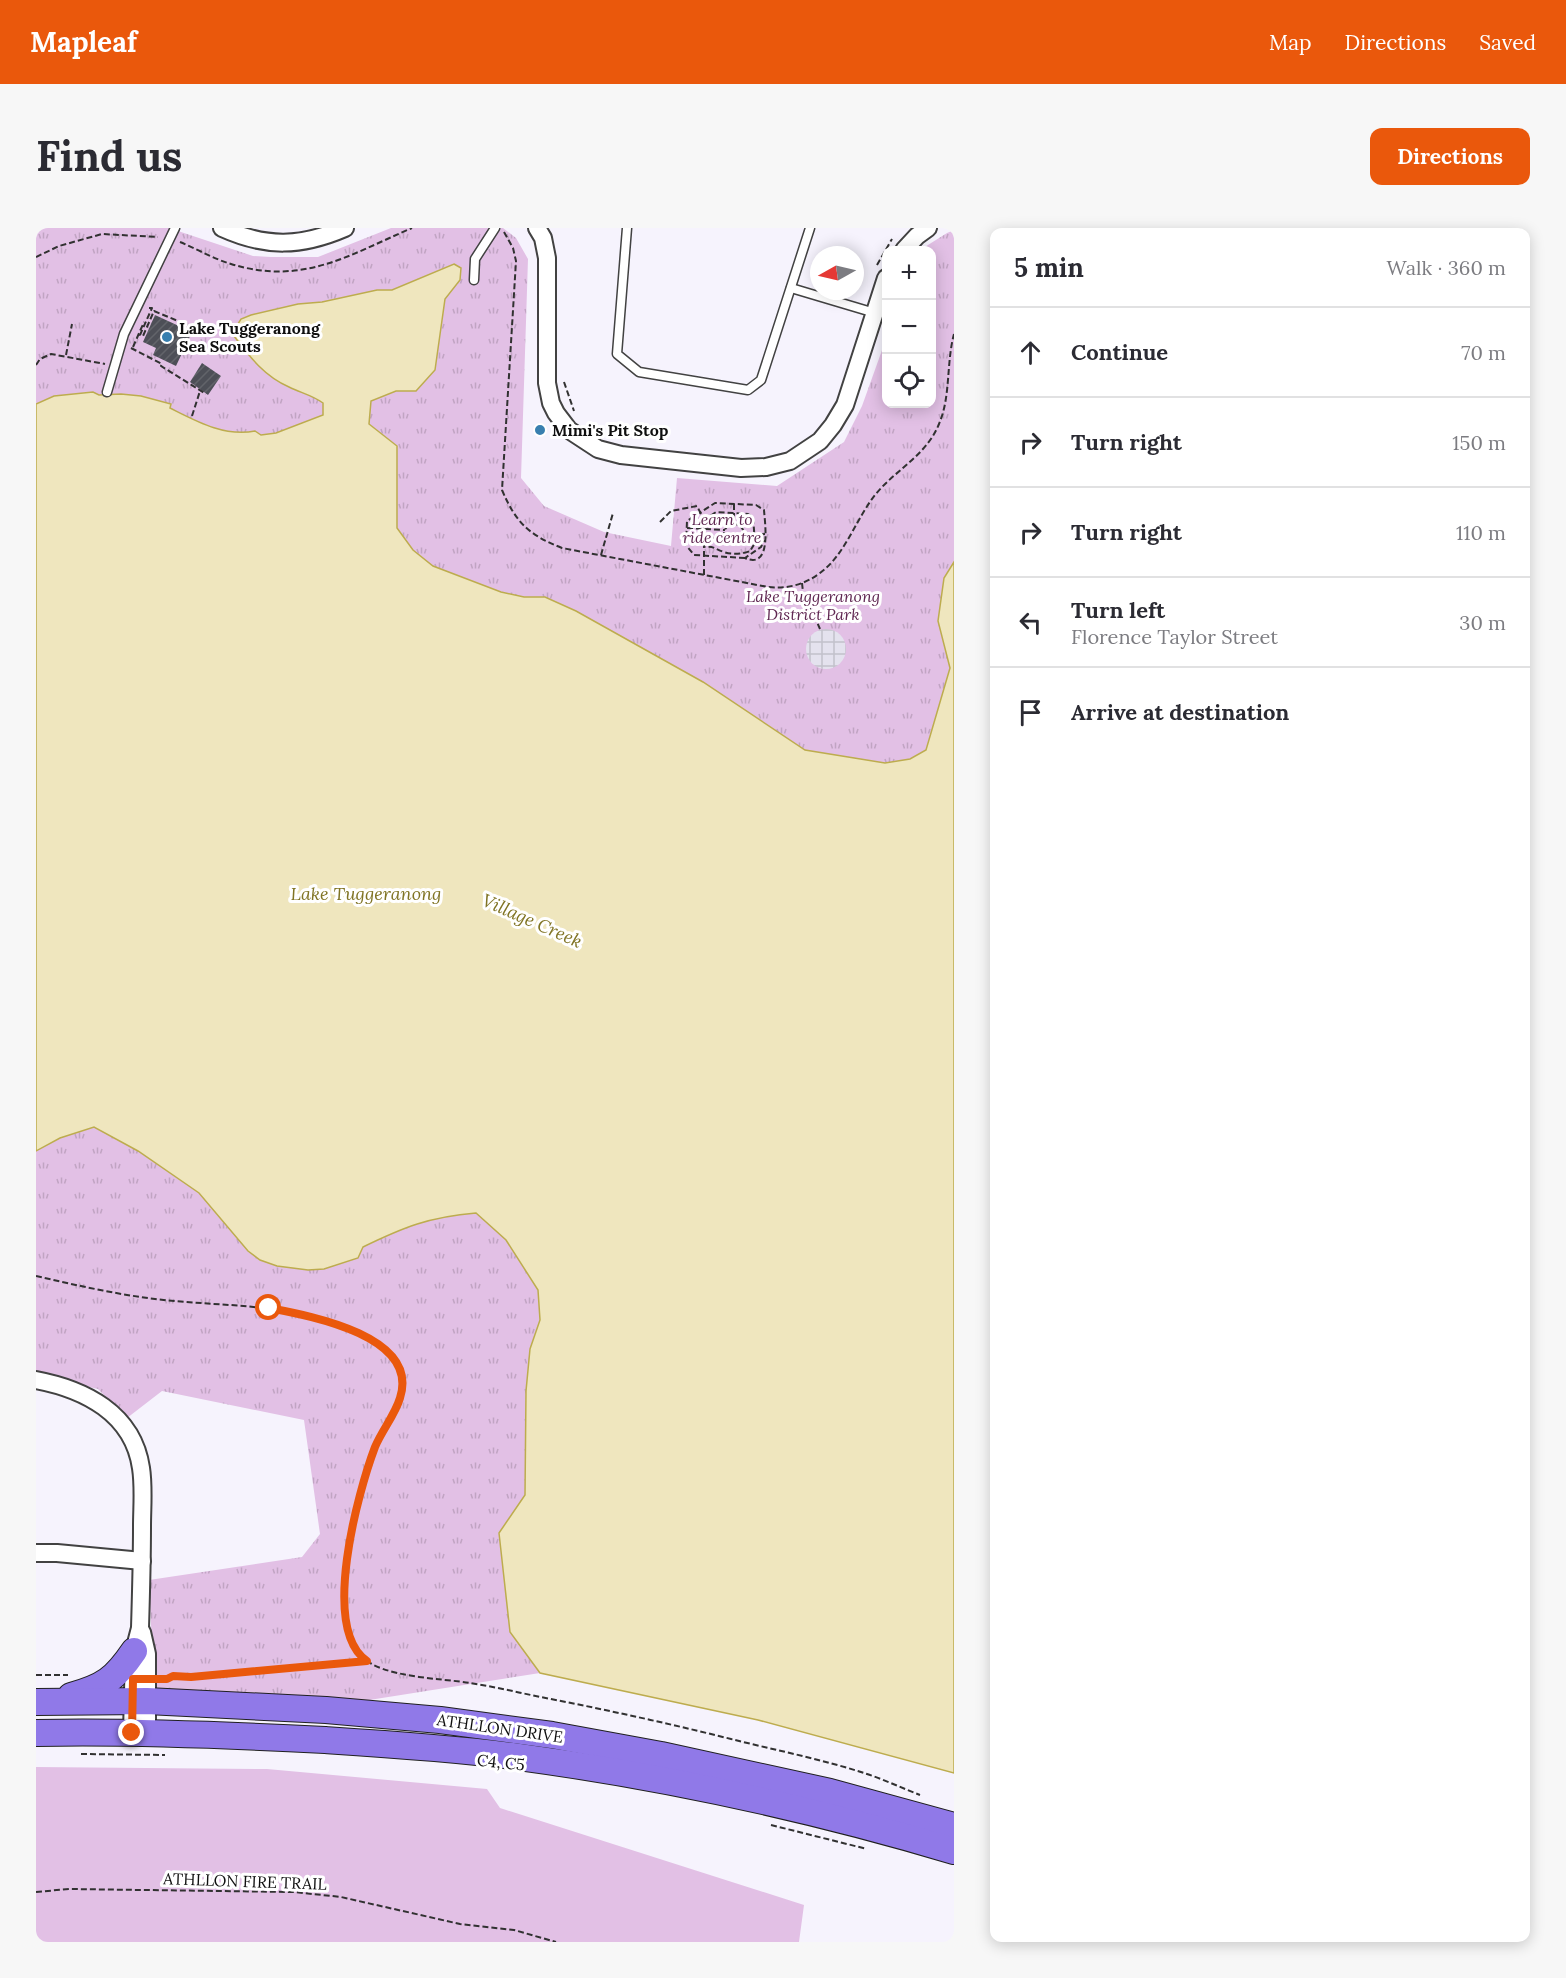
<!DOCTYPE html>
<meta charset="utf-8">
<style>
body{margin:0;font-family:Lora,serif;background:#f7f7f7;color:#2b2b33}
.controls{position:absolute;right:18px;top:18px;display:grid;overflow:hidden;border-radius:12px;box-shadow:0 3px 15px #0003}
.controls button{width:54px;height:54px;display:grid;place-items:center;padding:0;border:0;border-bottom:2px solid #e1e1e2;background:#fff;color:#2b2b33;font:30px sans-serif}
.compass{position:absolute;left:774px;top:18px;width:54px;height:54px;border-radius:50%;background:#fff;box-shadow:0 3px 15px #0003;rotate:262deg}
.stop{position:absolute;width:18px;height:18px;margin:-14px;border:4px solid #ea580c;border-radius:50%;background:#fff}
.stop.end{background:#ea580c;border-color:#fff;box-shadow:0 2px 6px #0008}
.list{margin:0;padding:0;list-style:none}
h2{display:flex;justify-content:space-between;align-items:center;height:78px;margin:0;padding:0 24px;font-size:26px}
h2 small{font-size:20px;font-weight:400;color:#7c7c81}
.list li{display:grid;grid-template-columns:39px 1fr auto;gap:18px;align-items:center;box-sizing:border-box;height:90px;padding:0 24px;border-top:2px solid #e1e1e2}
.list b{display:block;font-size:22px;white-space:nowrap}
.list p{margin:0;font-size:20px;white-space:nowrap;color:#7c7c81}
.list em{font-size:20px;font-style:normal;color:#7c7c81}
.icon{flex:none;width:33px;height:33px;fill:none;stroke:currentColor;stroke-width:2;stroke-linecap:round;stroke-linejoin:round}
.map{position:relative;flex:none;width:918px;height:1714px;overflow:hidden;border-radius:12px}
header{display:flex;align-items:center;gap:36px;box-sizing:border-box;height:84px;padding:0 30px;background:#ea580c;color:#fff}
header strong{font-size:28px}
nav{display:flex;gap:33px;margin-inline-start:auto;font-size:21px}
.intro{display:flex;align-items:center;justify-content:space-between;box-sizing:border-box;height:144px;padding:0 36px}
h1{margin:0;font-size:42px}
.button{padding:15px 27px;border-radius:12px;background:#ea580c;color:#fff;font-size:21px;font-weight:700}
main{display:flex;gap:36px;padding:0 36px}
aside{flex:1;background:#fff;border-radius:12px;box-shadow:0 3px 15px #0003}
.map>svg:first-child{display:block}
.grass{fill:#e2c0e5}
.park{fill:url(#park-tufts)}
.plaza{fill:url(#plaza-grid)}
.water{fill:#efe6be;stroke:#bdac4e;stroke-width:1.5}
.building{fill:url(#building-hatch)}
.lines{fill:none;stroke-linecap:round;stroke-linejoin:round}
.service-casing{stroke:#424242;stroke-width:11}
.minor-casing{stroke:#424242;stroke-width:20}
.primary-casing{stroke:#202020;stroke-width:28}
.path{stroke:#313131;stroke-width:2;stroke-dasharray:6 3;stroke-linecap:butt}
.service{stroke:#fff;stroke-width:8}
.minor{stroke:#fff;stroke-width:16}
.primary{stroke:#9079e8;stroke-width:26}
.route{stroke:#ea580c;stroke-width:8}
.poi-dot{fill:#387faf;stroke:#fff;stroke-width:2}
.labels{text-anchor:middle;stroke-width:6;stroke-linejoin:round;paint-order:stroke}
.poi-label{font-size:16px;font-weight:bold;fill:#0f0f0f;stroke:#fff;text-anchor:start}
.park-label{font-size:16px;font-style:italic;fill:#602752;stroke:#fff}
.street-label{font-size:16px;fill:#0f0f0f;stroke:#fff}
.water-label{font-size:18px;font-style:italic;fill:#807424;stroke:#fff}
</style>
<header>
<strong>Mapleaf</strong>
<nav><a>Map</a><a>Directions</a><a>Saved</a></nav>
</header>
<div class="intro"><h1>Find us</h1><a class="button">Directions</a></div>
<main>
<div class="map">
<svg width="918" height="1714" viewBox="0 0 918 1714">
<defs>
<pattern id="park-tufts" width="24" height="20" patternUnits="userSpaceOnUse" patternTransform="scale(1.5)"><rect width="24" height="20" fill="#e2c0e5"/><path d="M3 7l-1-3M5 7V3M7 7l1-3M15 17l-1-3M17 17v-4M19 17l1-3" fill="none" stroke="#c1a4c3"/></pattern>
<pattern id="plaza-grid" width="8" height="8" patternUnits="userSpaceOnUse" patternTransform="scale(1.5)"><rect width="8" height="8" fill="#e4e2ee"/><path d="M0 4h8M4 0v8" fill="none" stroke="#c2c1cb"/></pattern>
<pattern id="building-hatch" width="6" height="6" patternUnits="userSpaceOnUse" patternTransform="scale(1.5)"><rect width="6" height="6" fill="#4d4f57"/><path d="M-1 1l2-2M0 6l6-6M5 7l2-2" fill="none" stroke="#62646a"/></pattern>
</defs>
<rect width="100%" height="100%" fill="#f6f3fd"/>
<path class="grass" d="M0,1539L231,1541L451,1561L464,1580L768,1677L763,1714H0Z"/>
<g class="park">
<path d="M0,0H133L217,28L235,29H282L355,0H467L480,10L492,31L485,250L508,278L568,304L635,318L641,250L741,258L808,214L826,178L850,111V176H896V71L898,64L896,63V22H884L911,5L918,2V334L908,351L902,393L914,440L890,522L874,531L849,535L768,522L667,454L540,383L509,369H488L465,364L397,338L377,322L361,300V218L333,196L335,173L360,163H380L399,142L409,70L424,52L398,45L356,62H341L286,74L262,76L215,87L205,91L254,160L275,167L287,175V187L240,205L225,207L219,203C187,209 160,193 133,180L135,176L85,166L63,167L57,164L18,168L0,176Z"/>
<path d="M58,899L102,923L163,965L192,1000L327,1019L371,998L411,987L440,985L470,1012L502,1062L504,1092L494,1121L490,1163L489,1267L463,1305L474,1404L504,1445L327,1473L118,1463L113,1352L266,1329L284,1306L268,1192L126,1163L91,1190L62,1161L0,1147V923L24,910Z"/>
</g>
<circle class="plaza" cx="790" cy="421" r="20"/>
<path class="water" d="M418,36L425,40L424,52L409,71L399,142L380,163H360L335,173L333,196L361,218V300L377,322L397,338L465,364L488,369H509L540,383L667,454L769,522L849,535L874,531L890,522L914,440L902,393L908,350L918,334V1545L722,1492L504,1445L474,1404L463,1305L489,1267L490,1163L494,1121L504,1092L502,1062L470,1012L440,985C393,989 368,999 327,1019L322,1030L288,1041L272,1042L241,1038L224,1032L212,1023L163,965L102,923L58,899L24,910L0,923V176L18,168L57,164L63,167L85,166L105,168L135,176L134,180C160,193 188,209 219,203L225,207L240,205L287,187V175C276,167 265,165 253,159C228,148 214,129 198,108L200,99L205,91L215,87L262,76L286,74L341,62H356Z"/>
<g class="building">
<path d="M119,87L156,104L140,138L117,127L120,120L107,114Z"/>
<path d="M166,135L185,148L172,167L154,154Z"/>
</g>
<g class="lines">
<g class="service-casing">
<g id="service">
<path d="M591,0L581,126L603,144L712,162L725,152L774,0"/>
<path d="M438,52L439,31L459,0"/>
<path d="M755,60L839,85"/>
<path d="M71,164L88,106L139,0"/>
</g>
</g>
<g class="minor-casing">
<g id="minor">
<path d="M186,0C230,20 265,19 309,0"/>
<path d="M501,0L507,10L511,30V155L515,175L520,185L533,202L562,221L585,227L705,240L730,239L754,233L784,213L797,197L809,177L850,50"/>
<path d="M868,22L881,8L892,0"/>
<path d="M0,1152C48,1161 97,1185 105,1240C108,1259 106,1279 106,1299C106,1333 105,1367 104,1400L98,1423L96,1505"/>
<path d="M0,1325H21L106,1333"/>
<path d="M106,1404L111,1426V1505"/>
</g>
</g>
<g class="primary-casing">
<g id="primary">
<path d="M35,1468C68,1459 79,1451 98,1423"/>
<path d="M0,1474L111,1473L290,1482L404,1492L516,1507L625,1527L794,1564L918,1598"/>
<path d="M0,1505C96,1503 193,1507 289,1512C351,1516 414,1520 476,1528C625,1548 774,1580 918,1623"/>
</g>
</g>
<g class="path">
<path d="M468,4L477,20L480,33L466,262C480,295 493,307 526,320L732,359C751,361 768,357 784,345C809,327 820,291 839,267C859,242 890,228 903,196C915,168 910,136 918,106"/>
<path d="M144,14C161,21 178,31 195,36C267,58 313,27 376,0"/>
<path d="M0,29L23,18L66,6L122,9"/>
<path d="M841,37L856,11"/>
<path d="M113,80H116L104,107L107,108L118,83L149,96L148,99"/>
<path d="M97,119L108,94"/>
<path d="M95,120L126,136L125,138L170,166"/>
<path d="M30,127L36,96"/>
<path d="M0,137L4,131L15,126L69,136"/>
<path d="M528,154L538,183"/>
<path d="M156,188L164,163"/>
<path d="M698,276V296"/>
<path d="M624,294L635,283L661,278L668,292"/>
<circle cx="698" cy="306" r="10"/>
<path d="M651,300L689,302"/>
<path d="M707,307L729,306"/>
<path d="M650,309L689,310"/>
<path d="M565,327L577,285"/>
<path d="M709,330L658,327L650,317L651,293L679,275L720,277L728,282C729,296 736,342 709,330L725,319L728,312"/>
<path d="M668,347V292L680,284L712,286L717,289L719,315L714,323C707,326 696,327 688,324C679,321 678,318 668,319"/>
<path d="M766,355L768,373L777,385L784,401"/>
<path d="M0,1048C39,1057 79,1066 119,1071C184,1079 250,1074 312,1101C326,1107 340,1112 351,1123C361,1131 367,1143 366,1156C365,1180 347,1198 339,1220C323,1264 288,1391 325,1428C346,1450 404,1450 434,1455C461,1459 488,1466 515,1471C576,1483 635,1496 695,1511C739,1522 789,1532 831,1546C849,1552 866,1560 884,1567"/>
<path d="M0,1447H32"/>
<path d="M125,1451H131L137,1448H155L331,1433"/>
<path d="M45,1526L129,1527"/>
<path d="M735,1597L831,1621"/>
<path d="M0,1664L33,1661L258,1664L305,1669L424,1696L478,1702L520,1714"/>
</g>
<use href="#service" class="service"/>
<use href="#minor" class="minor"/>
<use href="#primary" class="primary"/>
</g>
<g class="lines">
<path class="route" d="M96,1505L97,1451H131L137,1448L155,1449L331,1433C284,1401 322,1264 339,1219C346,1202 359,1187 364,1170C384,1108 275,1088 233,1080"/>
</g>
<g class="poi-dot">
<circle cx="131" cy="109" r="6"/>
<circle cx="504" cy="202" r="6"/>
</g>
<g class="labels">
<g class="poi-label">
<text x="143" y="106">Lake Tuggeranong<tspan x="143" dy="18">Sea Scouts</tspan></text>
<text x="516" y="208">Mimi's Pit Stop</text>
</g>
<g class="park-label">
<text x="686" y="297">Learn to<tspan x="686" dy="18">ride centre</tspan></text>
<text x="777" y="374">Lake Tuggeranong<tspan x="777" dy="18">District Park</tspan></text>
</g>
<g class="street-label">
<text transform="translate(464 1500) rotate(8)" y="6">ATHLLON DRIVE</text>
<text transform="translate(465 1534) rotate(6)" y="6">C4, C5</text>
<text transform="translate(209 1653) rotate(2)" y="6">ATHLLON FIRE TRAIL</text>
</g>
<g class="water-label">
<text x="330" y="672">Lake Tuggeranong</text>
<text transform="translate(496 693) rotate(24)" y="6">Village Creek</text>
</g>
</g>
</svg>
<div class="controls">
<button>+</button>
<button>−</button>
<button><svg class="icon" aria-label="locate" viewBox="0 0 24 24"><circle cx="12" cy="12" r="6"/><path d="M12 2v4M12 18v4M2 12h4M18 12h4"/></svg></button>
</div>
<svg class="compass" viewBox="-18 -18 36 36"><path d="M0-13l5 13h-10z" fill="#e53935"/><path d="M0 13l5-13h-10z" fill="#7c7c81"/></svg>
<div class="stop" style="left:233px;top:1080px"></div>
<div class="stop end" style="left:96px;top:1505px"></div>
</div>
<aside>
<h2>5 min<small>Walk · 360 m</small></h2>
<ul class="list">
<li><svg class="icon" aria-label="ahead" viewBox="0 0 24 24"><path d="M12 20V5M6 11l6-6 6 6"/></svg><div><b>Continue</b></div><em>70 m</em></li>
<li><svg class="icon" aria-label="right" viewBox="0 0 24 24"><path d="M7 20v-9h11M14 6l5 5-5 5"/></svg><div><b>Turn right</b></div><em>150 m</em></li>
<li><svg class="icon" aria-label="right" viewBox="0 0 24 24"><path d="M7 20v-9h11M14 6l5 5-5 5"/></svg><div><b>Turn right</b></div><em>110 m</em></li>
<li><svg class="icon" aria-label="left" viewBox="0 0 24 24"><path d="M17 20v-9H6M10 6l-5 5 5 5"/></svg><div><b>Turn left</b><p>Florence Taylor Street</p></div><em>30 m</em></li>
<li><svg class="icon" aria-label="arrive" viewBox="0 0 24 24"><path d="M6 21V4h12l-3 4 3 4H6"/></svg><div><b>Arrive at destination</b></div></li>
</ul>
</aside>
</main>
